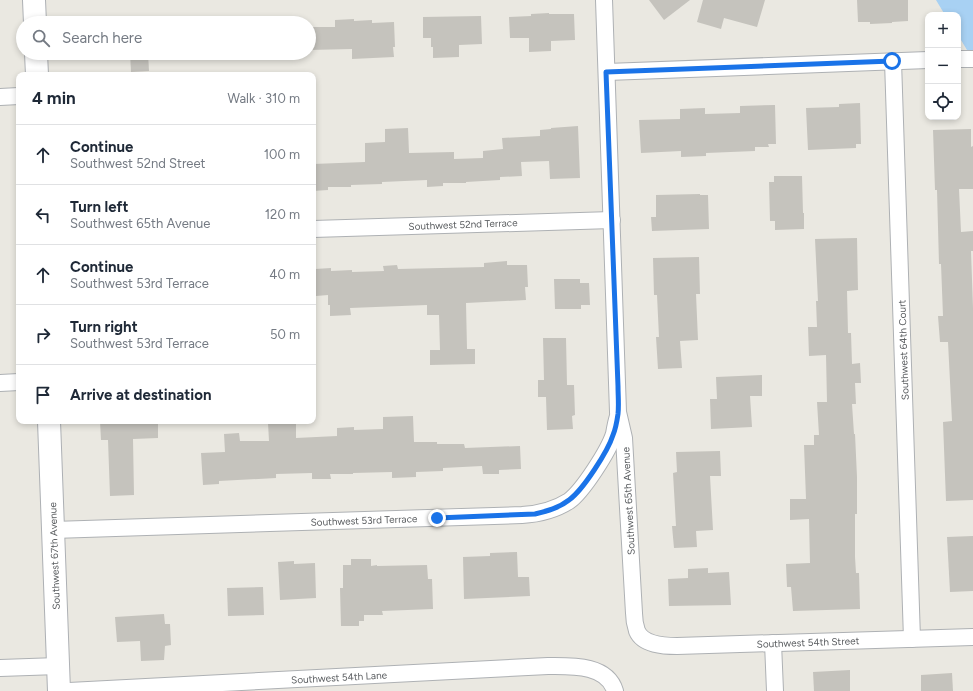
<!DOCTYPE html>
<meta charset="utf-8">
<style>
body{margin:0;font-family:Figtree,sans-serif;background:#f2f2f3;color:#1f2937}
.controls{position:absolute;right:12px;top:12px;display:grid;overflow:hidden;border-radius:8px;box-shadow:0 2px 6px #0003}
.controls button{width:36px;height:36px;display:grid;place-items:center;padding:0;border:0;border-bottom:1px solid #e0e1e3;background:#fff;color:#1f2937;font:20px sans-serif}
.stop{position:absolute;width:12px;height:12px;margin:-9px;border:3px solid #1a73e8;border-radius:50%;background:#fff}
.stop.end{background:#1a73e8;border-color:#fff;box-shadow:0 1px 4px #0008}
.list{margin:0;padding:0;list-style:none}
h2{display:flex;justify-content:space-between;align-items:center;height:52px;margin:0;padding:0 16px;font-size:17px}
h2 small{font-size:13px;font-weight:400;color:#747a83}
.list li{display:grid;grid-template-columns:26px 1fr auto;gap:12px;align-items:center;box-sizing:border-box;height:60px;padding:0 16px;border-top:1px solid #e0e1e3}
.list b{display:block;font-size:15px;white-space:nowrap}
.list p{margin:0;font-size:13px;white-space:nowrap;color:#747a83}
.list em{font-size:13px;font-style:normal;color:#747a83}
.icon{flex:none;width:22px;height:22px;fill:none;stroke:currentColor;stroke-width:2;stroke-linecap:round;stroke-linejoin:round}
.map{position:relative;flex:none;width:973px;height:691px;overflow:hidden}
.search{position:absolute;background:#fff;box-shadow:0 2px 6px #0003;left:16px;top:16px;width:300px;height:44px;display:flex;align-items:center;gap:10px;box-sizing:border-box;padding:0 14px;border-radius:22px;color:#747a83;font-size:15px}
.panel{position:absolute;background:#fff;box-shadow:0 2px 6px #0003;left:16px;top:72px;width:300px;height:352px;border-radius:8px}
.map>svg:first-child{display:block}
.water{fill:#a8d1f3}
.building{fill:#c5c3bd}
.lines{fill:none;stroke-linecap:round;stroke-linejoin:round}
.street-casing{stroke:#aeb1b4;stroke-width:18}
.secondary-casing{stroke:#adb0b4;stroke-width:24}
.street{stroke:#fff;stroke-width:16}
.secondary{stroke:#fff;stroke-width:22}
.route{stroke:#1a73e8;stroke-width:5}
.labels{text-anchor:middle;stroke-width:4;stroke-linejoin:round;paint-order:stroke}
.street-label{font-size:10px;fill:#595c5f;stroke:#fff}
</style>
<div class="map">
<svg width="973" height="691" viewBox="0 0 973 691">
<rect width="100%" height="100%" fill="#eae8e1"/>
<path class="water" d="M936,0H973V60L958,35V15H945Z"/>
<g class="building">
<path d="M649,0H690L664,20Z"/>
<path d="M703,0H765L757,27L724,18L721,29L697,22Z"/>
<path d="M857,0H908V21L892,22V23L870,24V22H858Z"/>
<path d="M549,13V14H574L575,40L551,41V51L529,52V38H510L509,17L531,16V14Z"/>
<path d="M481,16L482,44L459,45V57L433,58V47H431V38H423V17Z"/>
<path d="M354,19V21L372,20V23L394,22L395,47H393L394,57L352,59V49L309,50V27H335V20Z"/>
<path d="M130,53H148L149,71L131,72Z"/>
<path d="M860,103L861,144H856V148L808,150L806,108L839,107V104Z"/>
<path d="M775,105L776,144H768L769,147H755V151L706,153V156L681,157V151L641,153L639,120L680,119V109L705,108V114L740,113V106Z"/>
<path d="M578,126L580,178L550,179L549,161L521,162L522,176L500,177V180L466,182V183H443V186L427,187V180L382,182V184L351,185V187H328V190L313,191V164L365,162V143L385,142V129L408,128L409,153L454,152V159L483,158V151L503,149L502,138L540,136V130L551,129V128Z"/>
<path d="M971,129V147L973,146V189H959L961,232L973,231V251H971L973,308V500L946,501L943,422L952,421L948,342H940L938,316H943L941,264H939L937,190H935L933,130Z"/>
<path d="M774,176H802L803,213H804V229L775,230V221H770L769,182H774Z"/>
<path d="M700,194V195H708L709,229L652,231L651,217H656V195Z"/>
<path d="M857,238L858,290L847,291L848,333H851L852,364L860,363L861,383H855L856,404H852L854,434H855L857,477V514H855V557L856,573H859L860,609L793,611L791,587H787L786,564L810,563L809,519L790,520V499H806L804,445H814V435H819L817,402H827L826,355L809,356L808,327H817L816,301H818L815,239Z"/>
<path d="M699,257L700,294H696L698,340L680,341L682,368L658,369L656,337H659L657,295H654L653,258Z"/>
<path d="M507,261V265H527L528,287H525L526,300L466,303L467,349H475V364L430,365V350H440L439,315H427V305L350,308L351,315L330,316V305H328V295L316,296L315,269L331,268V271L352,270V272L384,271L383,266L397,265L398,269L484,267V263Z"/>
<path d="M554,279H580V283H589L590,305H581V309H555Z"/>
<path d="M543,338H566L567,385H574L575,415L572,416L573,429L547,430L546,397H538V380H544Z"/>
<path d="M762,375V396H750L752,427L711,429L710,399H717L716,377Z"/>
<path d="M413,416L414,442H437V444H464L465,448L520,446L521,469L499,470V474H483L482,466L443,468V471L416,472V477L392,478V472L353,473V474H330L331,479H312V473L276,474V478L219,481V484L203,485L201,453L225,452L224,434L239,433L240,441H269L268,423L296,422V438L337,436V428L354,427V430L383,429V417Z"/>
<path d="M100,421H158V438L133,439L134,495L110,496L108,440H101Z"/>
<path d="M720,451L721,476H710L713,530L696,531L697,547L674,548L672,526H676L673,473L677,472L676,452Z"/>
<path d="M973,536V591L950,592L947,537Z"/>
<path d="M517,552L518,577H529L530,596L464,599L463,557L490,556V553Z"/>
<path d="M351,559H371V566L377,565V566L427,565L428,579H432L433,609L382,611L383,615H364V621H359V626H341L340,588H343V565H351Z"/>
<path d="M294,561V564L315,563L316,598L280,600L278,562Z"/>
<path d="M708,568V573L729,572L731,605L669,606L668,579L688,578V569Z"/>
<path d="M263,587L264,615L228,616L227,588Z"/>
<path d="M164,614L165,624H170L171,645L165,646L164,660L141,661L140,641L117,642L115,617Z"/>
<path d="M850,670V691H814L813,672Z"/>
<path d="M952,673L953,691H921V675Z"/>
</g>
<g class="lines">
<g class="street-casing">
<g id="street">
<path d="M604,0L618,412L624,438L634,613C634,619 635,625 637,631C643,645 664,646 677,646L973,637"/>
<path d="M958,59H973"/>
<path d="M893,61L912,639"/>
<path d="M607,72L928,60"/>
<path d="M0,97L19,96"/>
<path d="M313,229L612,220"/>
<path d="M0,383L19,382"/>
<path d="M53,530L522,515C539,514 555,510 569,501C583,491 609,450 614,434C615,428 616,422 618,416"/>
<path d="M773,643L775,691"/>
<path d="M0,668L58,666"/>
<path d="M69,691L548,666C571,666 607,664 615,691"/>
</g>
</g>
<g class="secondary-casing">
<g id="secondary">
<path d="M34,0L35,23"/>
<path d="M36,53L37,75"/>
<path d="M49,421L59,691"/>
</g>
</g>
<use href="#street" class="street"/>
<use href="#secondary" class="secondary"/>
</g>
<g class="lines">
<path class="route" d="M437,518L535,514C547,511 559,508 569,500C583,490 608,451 613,435C616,428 617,421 618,414C619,405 618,395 618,386L606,72L892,61"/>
</g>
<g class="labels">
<g class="street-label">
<text transform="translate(463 224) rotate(-2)" y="4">Southwest 52nd Terrace</text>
<text transform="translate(903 350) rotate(-92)" y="4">Southwest 64th Court</text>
<text transform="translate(628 501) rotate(-93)" y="4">Southwest 65th Avenue</text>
<text transform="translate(364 520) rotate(-2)" y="4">Southwest 53rd Terrace</text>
<text transform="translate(54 556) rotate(-92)" y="4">Southwest 67th Avenue</text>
<text transform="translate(808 642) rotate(-2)" y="4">Southwest 54th Street</text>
<text transform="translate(339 677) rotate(-3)" y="4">Southwest 54th Lane</text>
</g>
</g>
</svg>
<div class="controls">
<button>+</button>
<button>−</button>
<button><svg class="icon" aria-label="locate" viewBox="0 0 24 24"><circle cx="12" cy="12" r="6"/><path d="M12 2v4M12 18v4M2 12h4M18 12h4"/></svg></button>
</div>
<div class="stop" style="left:892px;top:61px"></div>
<div class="stop end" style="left:437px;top:518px"></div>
<div class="search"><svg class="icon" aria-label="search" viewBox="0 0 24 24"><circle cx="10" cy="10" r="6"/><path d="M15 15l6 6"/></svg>Search here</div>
<section class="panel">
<h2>4 min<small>Walk · 310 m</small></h2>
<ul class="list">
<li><svg class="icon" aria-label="ahead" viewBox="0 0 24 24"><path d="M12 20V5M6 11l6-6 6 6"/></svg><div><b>Continue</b><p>Southwest 52nd Street</p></div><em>100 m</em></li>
<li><svg class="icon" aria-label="left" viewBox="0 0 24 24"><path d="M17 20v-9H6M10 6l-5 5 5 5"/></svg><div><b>Turn left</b><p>Southwest 65th Avenue</p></div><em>120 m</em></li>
<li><svg class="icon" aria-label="ahead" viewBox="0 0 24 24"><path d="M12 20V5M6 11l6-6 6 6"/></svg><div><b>Continue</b><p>Southwest 53rd Terrace</p></div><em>40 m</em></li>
<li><svg class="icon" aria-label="right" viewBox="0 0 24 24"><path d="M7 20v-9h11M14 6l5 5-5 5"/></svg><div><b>Turn right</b><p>Southwest 53rd Terrace</p></div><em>50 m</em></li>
<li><svg class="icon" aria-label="arrive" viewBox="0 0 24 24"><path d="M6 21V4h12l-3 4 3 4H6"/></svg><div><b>Arrive at destination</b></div></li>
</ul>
</section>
</div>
